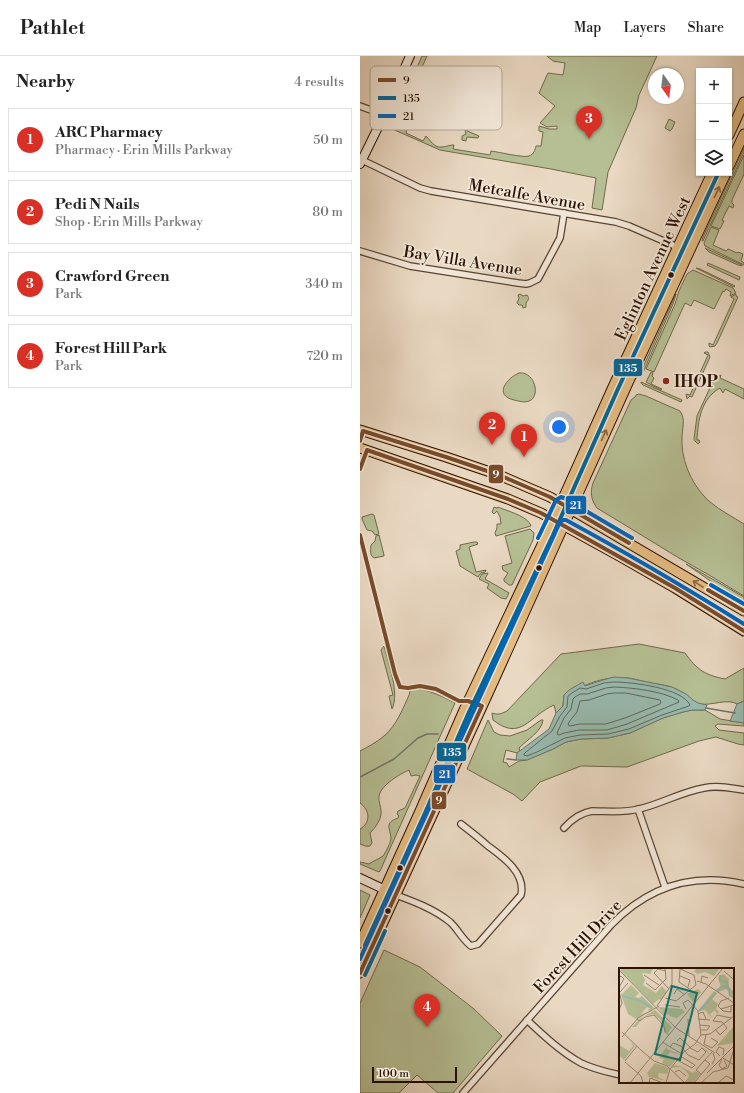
<!DOCTYPE html>
<meta charset="utf-8">
<style>
body{margin:0;font-family:"Libre Bodoni",serif;background:#f2f2f2;color:#222}
.controls{position:absolute;right:12px;top:12px;display:grid;overflow:hidden;border-radius:0px;box-shadow:0 1px 3px #0004}
.controls button{width:36px;height:36px;display:grid;place-items:center;padding:0;border:0;border-bottom:1px solid #e0e0e0;background:#fff;color:#222;font:20px sans-serif}
.compass{position:absolute;left:288px;top:12px;width:36px;height:36px;border-radius:50%;background:#fff;box-shadow:0 1px 3px #0004;rotate:166deg}
.scale{position:absolute;left:12px;bottom:10px;width:85px;box-sizing:border-box;padding-left:4px;border:2px solid #2b1100;border-top:0;font-size:11px;line-height:14px;white-space:nowrap;color:#2b1100;-webkit-text-stroke:3px #f1e6d7;paint-order:stroke}
.you{position:absolute;left:199px;top:371px;width:14px;height:14px;margin:-10px;border:3px solid #fff;border-radius:50%;background:#1a73e8;box-shadow:0 0 0 6px #1a73e833}
.badge{display:grid;place-items:center;width:26px;height:26px;border-radius:50%;background:#d93025;color:#fff;font-size:13px;font-weight:700}
.pin{position:absolute;translate:-50% -33px;filter:drop-shadow(0 1px 2px #0008)}
.pin::after{content:'';position:absolute;top:21px;width:14px;height:12px;background:inherit;clip-path:polygon(0 0,100% 0,50% 100%)}
.list{margin:0;padding:0;list-style:none}
h2{display:flex;justify-content:space-between;align-items:center;height:52px;margin:0;padding:0 16px;font-size:17px}
h2 small{font-size:13px;font-weight:400;color:#767676}
.list li{display:grid;grid-template-columns:26px 1fr auto;gap:12px;align-items:center;box-sizing:border-box;height:64px;margin:0 8px 8px;padding:0 8px;border:1px solid #e0e0e0;border-radius:0px}
.list b{display:block;font-size:15px;white-space:nowrap}
.list p{margin:0;font-size:13px;white-space:nowrap;color:#767676}
.list em{font-size:13px;font-style:normal;color:#767676}
.icon{flex:none;width:22px;height:22px;fill:none;stroke:currentColor;stroke-width:2;stroke-linecap:round;stroke-linejoin:round}
.map{position:relative;flex:none;width:384px;height:1037px;overflow:hidden}
header{display:flex;align-items:center;gap:24px;box-sizing:border-box;height:56px;padding:0 20px;background:#fff;border-bottom:1px solid #e0e0e0}
header strong{font-size:19px}
nav{display:flex;gap:22px;margin-inline-start:auto;font-size:14px}
main{display:flex}
aside{flex:1;background:#fff}
.map>svg:first-child{display:block}
.green{fill:#b6bf94;stroke:#70684a}
.water{fill:#98baaf;stroke:#6c7669}
.lines{fill:none;stroke-linecap:round;stroke-linejoin:round}
.shore{stroke:#626658;stroke-width:1}
.stream{stroke:#6c7669;stroke-width:1.5}
.street-casing{stroke:#5a4330;stroke-width:8}
.secondary-casing{stroke:#2b1100;stroke-width:10}
.primary-casing{stroke:#2b1100;stroke-width:11}
.street{stroke:#f1e6d7;stroke-width:5.5}
.secondary{stroke:#f1e6d7;stroke-width:8}
.primary{stroke:#e4bc81;stroke-width:9}
.bus-1-casing{stroke:#f1e6d7;stroke-width:7}
.bus-2-casing{stroke:#f1e6d7;stroke-width:7}
.bus-3-casing{stroke:#f1e6d7;stroke-width:7}
.bus-1{stroke:#7a4b2a;stroke-width:4}
.bus-2{stroke:#069;stroke-width:4}
.bus-3{stroke:#0065bd;stroke-width:4}
.oneway{stroke:#886640}
.bus-dot{fill:#2b1100;stroke:#f1e6d7;stroke-width:1.5}
.poi-dot{fill:#8f2418;stroke:#f1e6d7;stroke-width:1.5}
.labels{text-anchor:middle;stroke-width:3.5;stroke-linejoin:round;paint-order:stroke}
.street-label{font-size:16px;fill:#2b1100;stroke:#f1e6d7}
.poi-label{font-size:16px;font-weight:bold;fill:#2b1100;stroke:#f1e6d7;text-anchor:start}
.inset-river{fill:none;stroke:#98baaf;stroke-width:2}
.inset-road{fill:none;stroke:#9d8874;stroke-width:1}
.view{fill:#0f766e;fill-opacity:0.15;stroke:#0f766e;stroke-width:2}
.inset-edge{fill:none;stroke:#2b1100;stroke-width:2}
.key{fill:#f1e6d7;stroke:#b6a696;stroke-width:1}
.key-label{font-size:11px;fill:#2b1100}
.line-badge{stroke:#f1e6d7;stroke-width:1.5}
.badge-label{font-size:11px;text-anchor:middle;font-weight:bold;fill:#fff}
</style>
<header>
<strong>Pathlet</strong>
<nav><a>Map</a><a>Layers</a><a>Share</a></nav>
</header>
<main>
<aside>
<h2>Nearby<small>4 results</small></h2>
<ul class="list">
<li><span class="badge">1</span><div><b>ARC Pharmacy</b><p>Pharmacy · Erin Mills Parkway</p></div><em>50 m</em></li>
<li><span class="badge">2</span><div><b>Pedi N Nails</b><p>Shop · Erin Mills Parkway</p></div><em>80 m</em></li>
<li><span class="badge">3</span><div><b>Crawford Green</b><p>Park</p></div><em>340 m</em></li>
<li><span class="badge">4</span><div><b>Forest Hill Park</b><p>Park</p></div><em>720 m</em></li>
</ul>
</aside>
<div class="map">
<svg width="384" height="1037" viewBox="0 0 384 1037">
<rect width="100%" height="100%" fill="#e9d8c2"/>
<filter id="stains"><feTurbulence type="fractalNoise" baseFrequency=".005" numOctaves="4"/><feColorMatrix values="0 0 0 0 .2 0 0 0 0 .09 0 0 0 0 .02 0 0 0 .5 -.17"/></filter>
<radialGradient id="worn" r=".72"><stop offset=".6" stop-color="#630" stop-opacity="0"/><stop offset="1" stop-color="#630" stop-opacity=".3"/></radialGradient>
<g class="green">
<path d="M62,0H67L41,58L38,60L36,59Z"/>
<path d="M187,0H297L279,39L276,52L248,116L242,154L232,152L236,122L191,113L80,94L30,72L33,67L47,73L46,77L63,85L66,80C71,85 74,92 82,91C86,91 89,89 93,89H94L93,93L130,99L131,95C139,96 163,102 169,100C174,98 175,94 176,90H181L183,76L179,75V70L189,73H197V70L187,71L180,67L195,50L179,37L188,17L203,19L205,7L193,5Z"/>
<path d="M309,63L315,66L312,73L310,75L305,72Z"/>
<path d="M105,74L119,80L118,82L107,81L106,85L102,84V80L106,78Z"/>
<path d="M384,92V96L343,185H342L343,181Z"/>
<path d="M384,99V118L372,144V147L374,149L373,152L369,150L362,164L364,165L360,173L351,170Z"/>
<path d="M351,171L359,174L353,189L366,195L368,193L377,197L378,196L383,198L381,205L384,207V209L345,190L344,187Z"/>
<path d="M345,192L382,209V210L378,209L349,196Z"/>
<path d="M348,207L380,221L379,224L347,209Z"/>
<path d="M336,212L340,213L375,230L374,231Z"/>
<path d="M333,214L373,232L376,237L370,240L371,236L366,233L364,236L363,235L354,253L334,244L331,250L325,247L294,316L286,313L315,248L319,235L327,218Z"/>
<path d="M160,238L163,240L167,239C170,243 168,244 166,247V251L163,252L162,249H159L157,247L159,242L158,239Z"/>
<path d="M316,238L313,248L281,321L279,320Z"/>
<path d="M376,238V240L378,241L357,287L355,290L350,291L349,290V287L353,289L374,243L371,241Z"/>
<path d="M345,296H348L350,301L332,341L330,340L327,343L326,338L330,339L348,299L344,297Z"/>
<path d="M291,316L293,317L292,320L294,322L291,328L302,333L301,334L286,326Z"/>
<path d="M159,317C175,315 181,341 169,345C164,347 159,345 154,344C133,339 147,322 159,317Z"/>
<path d="M361,319L360,322L384,333V343L365,333L363,337L360,332C341,343 338,364 337,384H339L340,386L338,388L335,385L334,383L337,360L354,323Z"/>
<path d="M281,326L322,344L321,346L283,329L281,327Z"/>
<path d="M279,338L286,340L320,355C326,363 322,373 322,382C321,406 333,431 350,446C361,455 373,461 384,468V540L349,519L319,502L237,452C231,444 230,436 233,427L271,344L276,340V339Z"/>
<path d="M134,451L137,452L138,451C147,455 168,460 171,470L136,480L135,477L137,472V468H141L140,461L137,455L134,458L132,456Z"/>
<path d="M12,458L14,459L19,478L15,479L12,475L7,474L2,463V461Z"/>
<path d="M170,473L174,477L173,484L152,529H149L144,525V523L148,517L143,514L142,510L152,507L145,480Z"/>
<path d="M19,479L24,499V500L14,502C9,499 11,494 11,489L15,485L16,480Z"/>
<path d="M114,486H117L118,488L109,491L116,516L126,514V515L125,516L121,517L118,521L100,510L96,495L100,493V489Z"/>
<path d="M326,508L384,541V546L378,544Z"/>
<path d="M128,517L125,523L149,537L146,543L141,542L127,532L129,528L119,523L122,518Z"/>
<path d="M279,588L325,597C337,614 345,619 365,623L384,612V645L377,648C368,642 351,650 340,648C330,645 322,634 311,631C305,629 297,628 290,627C278,624 265,620 253,622C236,623 219,632 204,639L203,650L196,657L194,649C169,660 161,686 133,664L132,657C138,659 141,658 147,655L201,598Z"/>
<path d="M24,590C28,607 40,637 32,653L29,640L33,639L21,594Z"/>
<path d="M59,633C71,635 84,641 95,647L20,815L19,816L0,808V806L9,808C13,805 19,803 23,800C26,796 31,786 31,782C30,772 24,767 38,762L39,760L37,758L38,755L45,752L60,720L56,719L51,720L49,714C40,718 21,729 19,740C18,745 21,750 21,755C22,763 15,772 10,777L12,787L10,790C5,791 4,789 0,788V773C11,767 10,754 0,747V695C8,691 17,686 24,680C37,669 43,652 50,637L49,636L52,634Z"/>
<path d="M332,654H345L360,663L384,667V670L358,668L355,670L359,674L384,677V689L378,688L356,681L339,685L267,711L221,710L180,726L162,745L153,738L107,713L128,664L134,676L140,679L150,680L167,674L181,664H183C182,675 167,684 159,692L160,695L157,697L146,694L143,706L147,707L149,711L159,705L167,704L193,693L206,686L221,683L248,682L270,677L303,662L323,656Z"/>
<path d="M0,834L10,839L0,862Z"/>
<path d="M24,894L60,911L114,953L142,980L93,1037H78L57,1019L39,1037H0V947Z"/>
</g>
<g class="water">
<path d="M254,621L268,622L312,631L326,638L333,644L338,647L347,649L345,654H332L323,656L303,662L270,677L248,682L221,683L206,686L193,693L167,704H156L157,697L189,673L196,657L203,650L204,639L209,634L223,626L225,630L243,624Z"/>
<path d="M384,645V667L370,665L377,648Z"/>
</g>
<g class="lines">
<g class="shore">
<path d="M254,626C272,626 322,632 330,649L329,650L302,659L269,673L248,678L220,679L205,682L177,696L167,700L164,699V698L166,696L192,675L200,660L207,651L208,640L212,637L220,632L226,633L244,627Z"/>
<path d="M255,631C275,632 301,635 318,644L319,646L267,668L247,674H219L204,677L199,679H198L197,677L204,662L211,653L213,643L215,641L220,638H227L246,632Z"/>
<path d="M255,637H266L300,644L301,646L300,648L265,662L246,668H220L210,670L208,669L209,666L217,656L220,645L229,644L247,638Z"/>
</g>
<g class="stream">
<path d="M346,652L375,657"/>
<path d="M147,703L156,704"/>
<path d="M0,721L34,703L58,682L67,678H78"/>
</g>
<g class="street-casing">
<g id="street">
<path d="M0,50L24,59"/>
<path d="M2,104L60,132L71,135L256,166L269,170L329,196"/>
<path d="M0,195L50,210L158,227L166,228L170,227L178,223L200,182L204,157"/>
<path d="M278,753L305,831"/>
<path d="M204,772C212,763 220,757 232,755C247,755 264,757 279,753C301,748 321,736 344,732C357,729 371,732 384,734"/>
<path d="M36,839C55,846 74,853 90,866C98,873 101,882 111,890L118,888L161,839C166,817 143,801 128,790C119,782 110,775 101,768"/>
<path d="M167,964C184,980 201,996 221,1007C233,1013 247,1016 260,1019"/>
<path d="M103,1037L251,869C288,831 332,816 384,828"/>
</g>
</g>
<g class="secondary-casing">
<g id="secondary">
<path d="M0,108L24,59L50,0"/>
<path d="M0,822L36,839"/>
</g>
</g>
<g class="primary-casing">
<g id="primary">
<path d="M369,79L384,46"/>
<path d="M369,110L384,78"/>
<path d="M0,374L86,401L139,419L190,441L384,555"/>
<path d="M0,392L148,443L181,457L261,501L315,532L384,575"/>
<path d="M0,887L60,755L104,654L188,476L252,333L352,117"/>
<path d="M0,917L126,642L268,327L366,117"/>
</g>
</g>
<use href="#street" class="street"/>
<use href="#secondary" class="secondary"/>
<use href="#primary" class="primary"/>
<g class="bus-1-casing">
<g id="bus-1">
<path d="M0,385L3,375L86,401L139,419L190,441L269,487"/>
<path d="M0,413L7,394L148,443L181,457L315,532L384,575"/>
<path d="M0,479L35,618L40,631"/>
<path d="M348,534L384,555"/>
<path d="M0,917L122,650L108,645H99L76,633L60,630L48,632L40,631"/>
</g>
</g>
<g class="bus-2-casing">
<g id="bus-2">
<path d="M5,889L65,757L109,656L193,479L257,335L357,120"/>
<path d="M5,919L25,875"/>
</g>
</g>
<g class="bus-3-casing">
<g id="bus-3">
<path d="M178,482L196,444L201,441L204,442L272,482"/>
<path d="M351,529L384,548"/>
<path d="M0,903L200,466L203,464H206C267,497 326,532 384,568"/>
</g>
</g>
<use href="#bus-1" class="bus-1"/>
<use href="#bus-2" class="bus-2"/>
<use href="#bus-3" class="bus-3"/>
</g>
<defs><path id="oneway-shaft" d="M-6 0H5M1.5-3L5.5 0L1.5 3" fill="none" stroke-width="1.6" stroke-linecap="round" stroke-linejoin="round"/></defs>
<g class="oneway">
<use href="#oneway-shaft" transform="translate(357 136) rotate(-65)"/>
<use href="#oneway-shaft" transform="translate(244 379) rotate(-66)"/>
<use href="#oneway-shaft" transform="translate(338 528) rotate(-149)"/>
</g>
<g class="bus-dot">
<circle cx="311" cy="219" r="3.5"/>
<circle cx="179" cy="512" r="3.5"/>
<circle cx="40" cy="812" r="3.5"/>
<circle cx="28" cy="855" r="3.5"/>
</g>
<circle class="poi-dot" cx="306" cy="325" r="4"/>
<g class="labels">
<g class="street-label">
<text transform="translate(167 138) rotate(10)" y="6">Metcalfe Avenue</text>
<text transform="translate(103 204) rotate(9)" y="6">Bay Villa Avenue</text>
<text transform="translate(292 212) rotate(-65)" y="6">Eglinton Avenue West</text>
<text transform="translate(217 890) rotate(-47)" y="6">Forest Hill Drive</text>
</g>
<g class="poi-label">
<text x="314" y="331">IHOP</text>
</g>
</g>
<g transform="translate(259 912)">
<rect width="115" height="115" fill="#e9d8c2"/>
<path d="M3,0L34,1L31,6L23,5L26,12L24,17L37,25L43,18L48,24L42,32L40,31L34,36L1,2ZM79,0H101L95,8L86,4L78,6L75,3ZM104,6L110,11L109,18L115,24V29L107,21L100,24L96,22L102,19L99,10ZM12,17L20,25L16,29L20,30L23,28L35,40L30,44L29,41H32L28,39L22,46L29,44L17,51L9,46L2,27ZM79,21L82,24L74,34L68,26ZM95,23L98,25L93,31L99,36L97,41L100,44L98,46L96,42L91,46L94,51L86,42L79,43ZM39,39L63,41L66,44L58,50L53,49L48,46L45,47ZM36,42L53,59L49,65L46,64L42,52L34,46L25,48L17,59H13L20,51ZM115,58V75L98,78L94,82ZM12,74L16,78L5,92L0,87V77L10,83L14,78ZM78,76L89,83L90,86L76,103L81,106L78,110L74,115H67L66,114L70,108L68,104L61,99L53,100L54,97L61,98L74,105L90,86L79,77L76,78ZM48,78V81L58,85L61,87L51,84L48,89L57,92L51,99L43,95L45,91L40,90ZM36,95L50,100L47,111L48,106L40,105L39,109L47,113L30,109L28,105Z" fill="#b6bf94"/>
<path class="inset-river" d="M101,7V13L108,14L111,27L115,30M98,23L103,18L108,19M3,28L21,33L33,40M80,43L97,25"/>
<path class="inset-road" d="M61,1L60,14L72,22M0,2L57,60L96,85M47,3L39,1L35,5L50,21M105,3L115,12M25,7L40,17M61,8L71,12L69,19M0,10L2,8L5,11L0,19M78,13L87,16L115,35M82,14L83,8L89,10M27,15L36,22L47,11L46,0M0,23L3,35L0,42M1,24L9,15M55,26L58,21L66,27M46,30L57,33L77,17L75,7L59,0M110,30L102,33L99,38L104,43L112,44V38M46,37L61,39M38,38L53,16V0M102,41L115,37M79,46L84,44L87,51M18,51L21,53L26,49L35,47L45,58L46,64L50,67M69,51L70,68M79,51L91,52M81,57L91,58L88,62H82M96,61L101,67L108,60L103,54L94,53L98,47L112,50M3,64L24,84M82,67L91,66L115,48M87,67L85,76L93,80L99,74L92,70M3,69L19,50L40,38M58,73L61,70L72,80M43,74L63,86M51,79L54,75L62,78L69,87L80,92L87,84L83,80L79,84L71,80M23,83L35,93L48,98L66,115M101,88L97,84L100,79L105,81L104,87M104,90L115,97M103,91L100,97L103,101L108,98L105,92M58,92L73,100L76,97L61,88M6,93L18,78M6,94L22,108L24,115M93,96L96,91L94,85M56,104L60,102L67,108M88,105L115,78M82,106L77,102L93,84M11,115L104,0M30,115L31,110L44,115M47,115L51,101L65,84L76,76L82,67L79,43L69,32L64,35L67,41M75,115L91,96L86,92M82,115L94,104L109,100L115,81M99,115L107,108L115,112"/>
<path class="view" d="M53,18L78,25L61,92L36,86Z"/>
<rect width="115" height="115" class="inset-edge"/>
</g>
<rect x="10" y="10" width="132" height="64" rx="6" class="key"/>
<rect x="18" y="22" width="18" height="4" fill="#7a4b2a"/>
<rect x="18" y="40" width="18" height="4" fill="#069"/>
<rect x="18" y="58" width="18" height="4" fill="#0065bd"/>
<g class="key-label">
<text x="43" y="28">9</text>
<text x="43" y="46">135</text>
<text x="43" y="64">21</text>
</g>
<g class="line-badge">
<rect x="253" y="302" width="30" height="19" rx="4" fill="#069"/>
<rect x="128" y="408" width="16" height="20" rx="4" fill="#7a4b2a"/>
<rect x="205" y="439" width="22" height="20" rx="4" fill="#0065bd"/>
<rect x="76" y="686" width="31" height="20" rx="4" fill="#069"/>
<rect x="73" y="708" width="23" height="20" rx="4" fill="#0065bd"/>
<rect x="71" y="735" width="16" height="19" rx="4" fill="#7a4b2a"/>
</g>
<g class="badge-label">
<text x="268" y="316">135</text>
<text x="136" y="422">9</text>
<text x="216" y="453">21</text>
<text x="92" y="700">135</text>
<text x="85" y="722">21</text>
<text x="79" y="748">9</text>
</g>
<rect width="100%" height="100%" filter="url(#stains)"/>
<rect width="100%" height="100%" fill="url(#worn)"/>
</svg>
<div class="controls">
<button>+</button>
<button>−</button>
<button><svg class="icon" aria-label="layers" viewBox="0 0 24 24"><path d="M12 4l9 5-9 5-9-5zM3 14l9 5 9-5"/></svg></button>
</div>
<svg class="compass" viewBox="-18 -18 36 36"><path d="M0-13l5 13h-10z" fill="#e53935"/><path d="M0 13l5-13h-10z" fill="#767676"/></svg>
<div class="scale">100 m</div>
<div class="you"></div>
<div class="pin badge" style="left:164px;top:401px">1</div>
<div class="pin badge" style="left:132px;top:389px">2</div>
<div class="pin badge" style="left:229px;top:83px">3</div>
<div class="pin badge" style="left:67px;top:971px">4</div>
</div>
</main>
